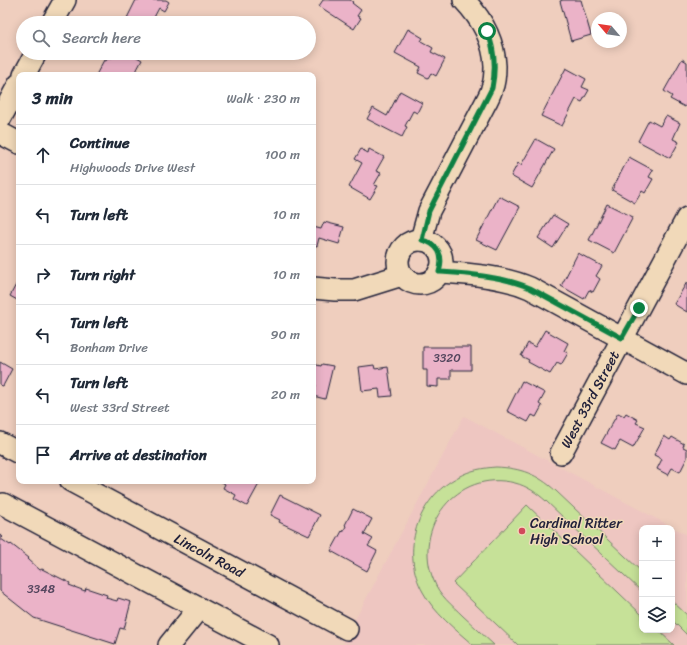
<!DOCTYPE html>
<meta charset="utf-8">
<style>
body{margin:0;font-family:Sriracha,sans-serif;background:#f2f2f3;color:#1f2937}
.controls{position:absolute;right:12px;bottom:12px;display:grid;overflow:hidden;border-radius:8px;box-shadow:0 2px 10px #0003}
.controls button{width:36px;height:36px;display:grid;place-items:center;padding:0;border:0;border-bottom:1px solid #e0e1e3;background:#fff;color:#1f2937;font:20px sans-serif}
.compass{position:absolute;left:591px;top:12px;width:36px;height:36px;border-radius:50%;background:#fff;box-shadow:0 2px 10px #0003;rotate:299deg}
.stop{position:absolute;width:12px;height:12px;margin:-9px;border:3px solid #0b8043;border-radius:50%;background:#fff}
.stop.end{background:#0b8043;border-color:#fff;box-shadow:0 1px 4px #0008}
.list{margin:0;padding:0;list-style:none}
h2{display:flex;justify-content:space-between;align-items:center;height:52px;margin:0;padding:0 16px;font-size:17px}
h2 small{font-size:13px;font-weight:400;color:#747a83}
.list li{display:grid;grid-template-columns:26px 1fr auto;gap:12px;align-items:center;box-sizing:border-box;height:60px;padding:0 16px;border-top:1px solid #e0e1e3}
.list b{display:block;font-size:15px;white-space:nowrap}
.list p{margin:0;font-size:13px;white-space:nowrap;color:#747a83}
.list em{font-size:13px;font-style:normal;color:#747a83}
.icon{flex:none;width:22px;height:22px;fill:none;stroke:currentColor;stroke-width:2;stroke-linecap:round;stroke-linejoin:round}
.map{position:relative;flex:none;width:687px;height:645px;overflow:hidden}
.search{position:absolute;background:#fff;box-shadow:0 2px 10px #0003;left:16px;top:16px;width:300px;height:44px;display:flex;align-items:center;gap:10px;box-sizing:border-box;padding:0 14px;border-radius:22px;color:#747a83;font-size:15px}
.panel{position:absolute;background:#fff;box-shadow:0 2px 10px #0003;left:16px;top:72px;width:300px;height:412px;border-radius:8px}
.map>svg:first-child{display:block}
.built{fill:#eec6c1;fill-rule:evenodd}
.green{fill:#c6e198;stroke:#74826a}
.building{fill:#ebb3c8;stroke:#22223b}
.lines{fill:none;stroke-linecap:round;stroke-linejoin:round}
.minor-casing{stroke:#22223b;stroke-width:24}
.minor{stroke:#f1d9b9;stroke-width:21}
.route{stroke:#0b8043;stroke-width:5}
.poi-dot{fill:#d1495b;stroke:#f1d9b9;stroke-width:1.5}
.labels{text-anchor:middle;stroke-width:3;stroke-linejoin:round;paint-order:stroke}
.number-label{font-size:12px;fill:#54465e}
.street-label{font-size:14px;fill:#22223b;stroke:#f1d9b9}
.poi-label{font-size:14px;fill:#22223b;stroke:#f1d9b9;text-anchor:start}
</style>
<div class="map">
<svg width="687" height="645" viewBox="0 0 687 645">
<rect width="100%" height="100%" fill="#efcebe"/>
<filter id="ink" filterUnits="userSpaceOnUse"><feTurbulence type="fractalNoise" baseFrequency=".025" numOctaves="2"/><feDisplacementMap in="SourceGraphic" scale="8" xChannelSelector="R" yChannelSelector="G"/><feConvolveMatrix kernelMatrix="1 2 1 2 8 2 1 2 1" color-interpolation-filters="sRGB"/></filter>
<g filter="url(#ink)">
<path class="built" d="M464,416L687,535V645H348L343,642ZM642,528H672V630H642Z"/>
<g class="green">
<path d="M496,467C521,468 537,474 556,491L642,572V592L546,501C537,493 527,486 515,483C457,468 411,528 434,581C439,595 452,605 463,616C473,625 483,635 494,645H473C455,629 434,613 423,592C400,552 417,498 458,477C470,470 483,468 496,467Z"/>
<path d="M527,505L642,615V630H658L674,645H518L453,583Z"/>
<path d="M672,601L687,615V635L672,620Z"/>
</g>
<g class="building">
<path d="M136,0H166L169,2L164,11L159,8L151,23H136L127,18Z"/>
<path d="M323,0H350L353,2L352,3L361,10L357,16L361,18L354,29L319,6Z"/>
<path d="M563,0H581L591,35L571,41L560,1Z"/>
<path d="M408,29L423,38L421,41L433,48L431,52L445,59L436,76L431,73L428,78L418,73L421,67L395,53Z"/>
<path d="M115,53H130L142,60L134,75H96L104,60L106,61L109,57L112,58Z"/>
<path d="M682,59L687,62V103L685,107L670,99L672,96L664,91Z"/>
<path d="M566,68L586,79L582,87L589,90L582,102L576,99L562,126L541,116Z"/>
<path d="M400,91L422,103L417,113L413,111L405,126L407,127L402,137L367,119L373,108L387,116Z"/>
<path d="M666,116L680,123L673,139L679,142L670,158L638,141L649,120L660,126Z"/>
<path d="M536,139L554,149L532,188L511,176L518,163L521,165Z"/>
<path d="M361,149L368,153L369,149L384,157L376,171L381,173L374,185L378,186L370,199L349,187L362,163L355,159Z"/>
<path d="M629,157L653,170L649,177L653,179L645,193L642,191L635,203L612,190Z"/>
<path d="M499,196L520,207L497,250L476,240Z"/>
<path d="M607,204L633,217L614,253L589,240Z"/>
<path d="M553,215L568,224L553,248L538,238Z"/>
<path d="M324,222L344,227L339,244L319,238L317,246L313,245V227L321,229Z"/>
<path d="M578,253L602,266L596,276L600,279L593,292L589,290L584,299L561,286Z"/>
<path d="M19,279V301L10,296Z"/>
<path d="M687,282V312L674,304Z"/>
<path d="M545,330L568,343L564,351L568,353L561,365L557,363L550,374L528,362L529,360L521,356L528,343L535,347Z"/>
<path d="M423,347H471V370H451V379H438V387L427,386V370H423Z"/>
<path d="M0,362L12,369L3,386L0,385Z"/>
<path d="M313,364L321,366L322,364L333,366L325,399L313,396L316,385L313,384Z"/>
<path d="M374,365L375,369L388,367L392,396L380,397L379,389L362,391L359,367Z"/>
<path d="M522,381L545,393L539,404L542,406L536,417L532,415L528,422L507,411Z"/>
<path d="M618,413L624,416L626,413L638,420L636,423L645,427L633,448L620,441L615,450L601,443Z"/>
<path d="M664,436L670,440L672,437L684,444L683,447L687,449V458L680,472L672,468L668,475L657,469L662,459L654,455Z"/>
<path d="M220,481H253L259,484L247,506L234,499L236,495L223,488L225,484Z"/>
<path d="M280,495L320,515L309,536L279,522L280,520L270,515Z"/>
<path d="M353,509L372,519L364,534L373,539L368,546L377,551L367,571L331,551L342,531L343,532L346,526L345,525Z"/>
<path d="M0,535L3,537L1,539L10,545L11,544L29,558L28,559L40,570L42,569L70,583L69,585L85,591L86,588L107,595L106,598L117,601L118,598L131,602L124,629L120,628L115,644L34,618L0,591Z"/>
</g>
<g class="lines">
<g class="minor-casing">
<g id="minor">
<path d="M52,23L65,0"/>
<path d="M24,75L36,53"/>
<path d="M0,119L19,84"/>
<path d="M0,133L19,143"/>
<path d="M421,240L429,211L486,102C488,98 491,93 492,88C495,81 495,73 495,66C494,40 482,19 464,0"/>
<circle cx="420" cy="262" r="22"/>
<path d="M439,272C469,274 502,276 530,288L687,374"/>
<path d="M313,288L335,290H354L402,275"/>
<path d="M0,443L19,453"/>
<path id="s1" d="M561,453L687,218"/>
<path id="s2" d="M71,481L347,629"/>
<path d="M3,504L268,645"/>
<path d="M169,645L199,608"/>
</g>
</g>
<use href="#minor" class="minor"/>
</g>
</g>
<g class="lines" filter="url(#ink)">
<path class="route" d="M487,31C495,49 496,68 492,88L429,211L422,240C439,244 444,256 439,272C469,274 502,276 530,288L622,338L639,308"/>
</g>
<circle class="poi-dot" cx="522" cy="531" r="4"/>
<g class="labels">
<g class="number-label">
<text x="447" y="362">3320</text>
<text x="41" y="593">3348</text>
</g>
<g class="street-label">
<text dy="5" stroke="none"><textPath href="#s1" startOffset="61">West 33rd Street</textPath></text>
<text dy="5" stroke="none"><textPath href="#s2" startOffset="157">Lincoln Road</textPath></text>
</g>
<g class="poi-label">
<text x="530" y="528">Cardinal Ritter<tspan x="530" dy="16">High School</tspan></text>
</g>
</g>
</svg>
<div class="controls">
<button>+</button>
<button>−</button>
<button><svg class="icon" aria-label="layers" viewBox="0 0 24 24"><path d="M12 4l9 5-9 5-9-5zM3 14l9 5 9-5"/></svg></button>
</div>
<svg class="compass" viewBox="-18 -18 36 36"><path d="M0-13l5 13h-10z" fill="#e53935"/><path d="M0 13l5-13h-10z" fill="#747a83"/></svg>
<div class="stop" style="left:487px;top:31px"></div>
<div class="stop end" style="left:639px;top:308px"></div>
<div class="search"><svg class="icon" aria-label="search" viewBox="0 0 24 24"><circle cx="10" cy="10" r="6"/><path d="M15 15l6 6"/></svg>Search here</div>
<section class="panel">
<h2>3 min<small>Walk · 230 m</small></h2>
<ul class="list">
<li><svg class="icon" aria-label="ahead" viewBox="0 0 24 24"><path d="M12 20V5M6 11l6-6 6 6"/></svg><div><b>Continue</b><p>Highwoods Drive West</p></div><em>100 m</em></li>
<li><svg class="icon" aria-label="left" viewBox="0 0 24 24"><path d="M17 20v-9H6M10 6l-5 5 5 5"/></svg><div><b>Turn left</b></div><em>10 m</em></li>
<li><svg class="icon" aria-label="right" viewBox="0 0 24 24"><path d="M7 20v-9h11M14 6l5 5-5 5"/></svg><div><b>Turn right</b></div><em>10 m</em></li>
<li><svg class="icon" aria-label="left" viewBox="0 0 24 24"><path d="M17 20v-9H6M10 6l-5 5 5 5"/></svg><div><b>Turn left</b><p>Bonham Drive</p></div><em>90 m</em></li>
<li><svg class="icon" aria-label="left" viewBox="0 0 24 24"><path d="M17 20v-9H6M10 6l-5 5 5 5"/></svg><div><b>Turn left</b><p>West 33rd Street</p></div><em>20 m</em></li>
<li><svg class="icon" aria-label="arrive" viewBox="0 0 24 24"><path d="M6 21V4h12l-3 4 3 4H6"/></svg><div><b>Arrive at destination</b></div></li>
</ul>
</section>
</div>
